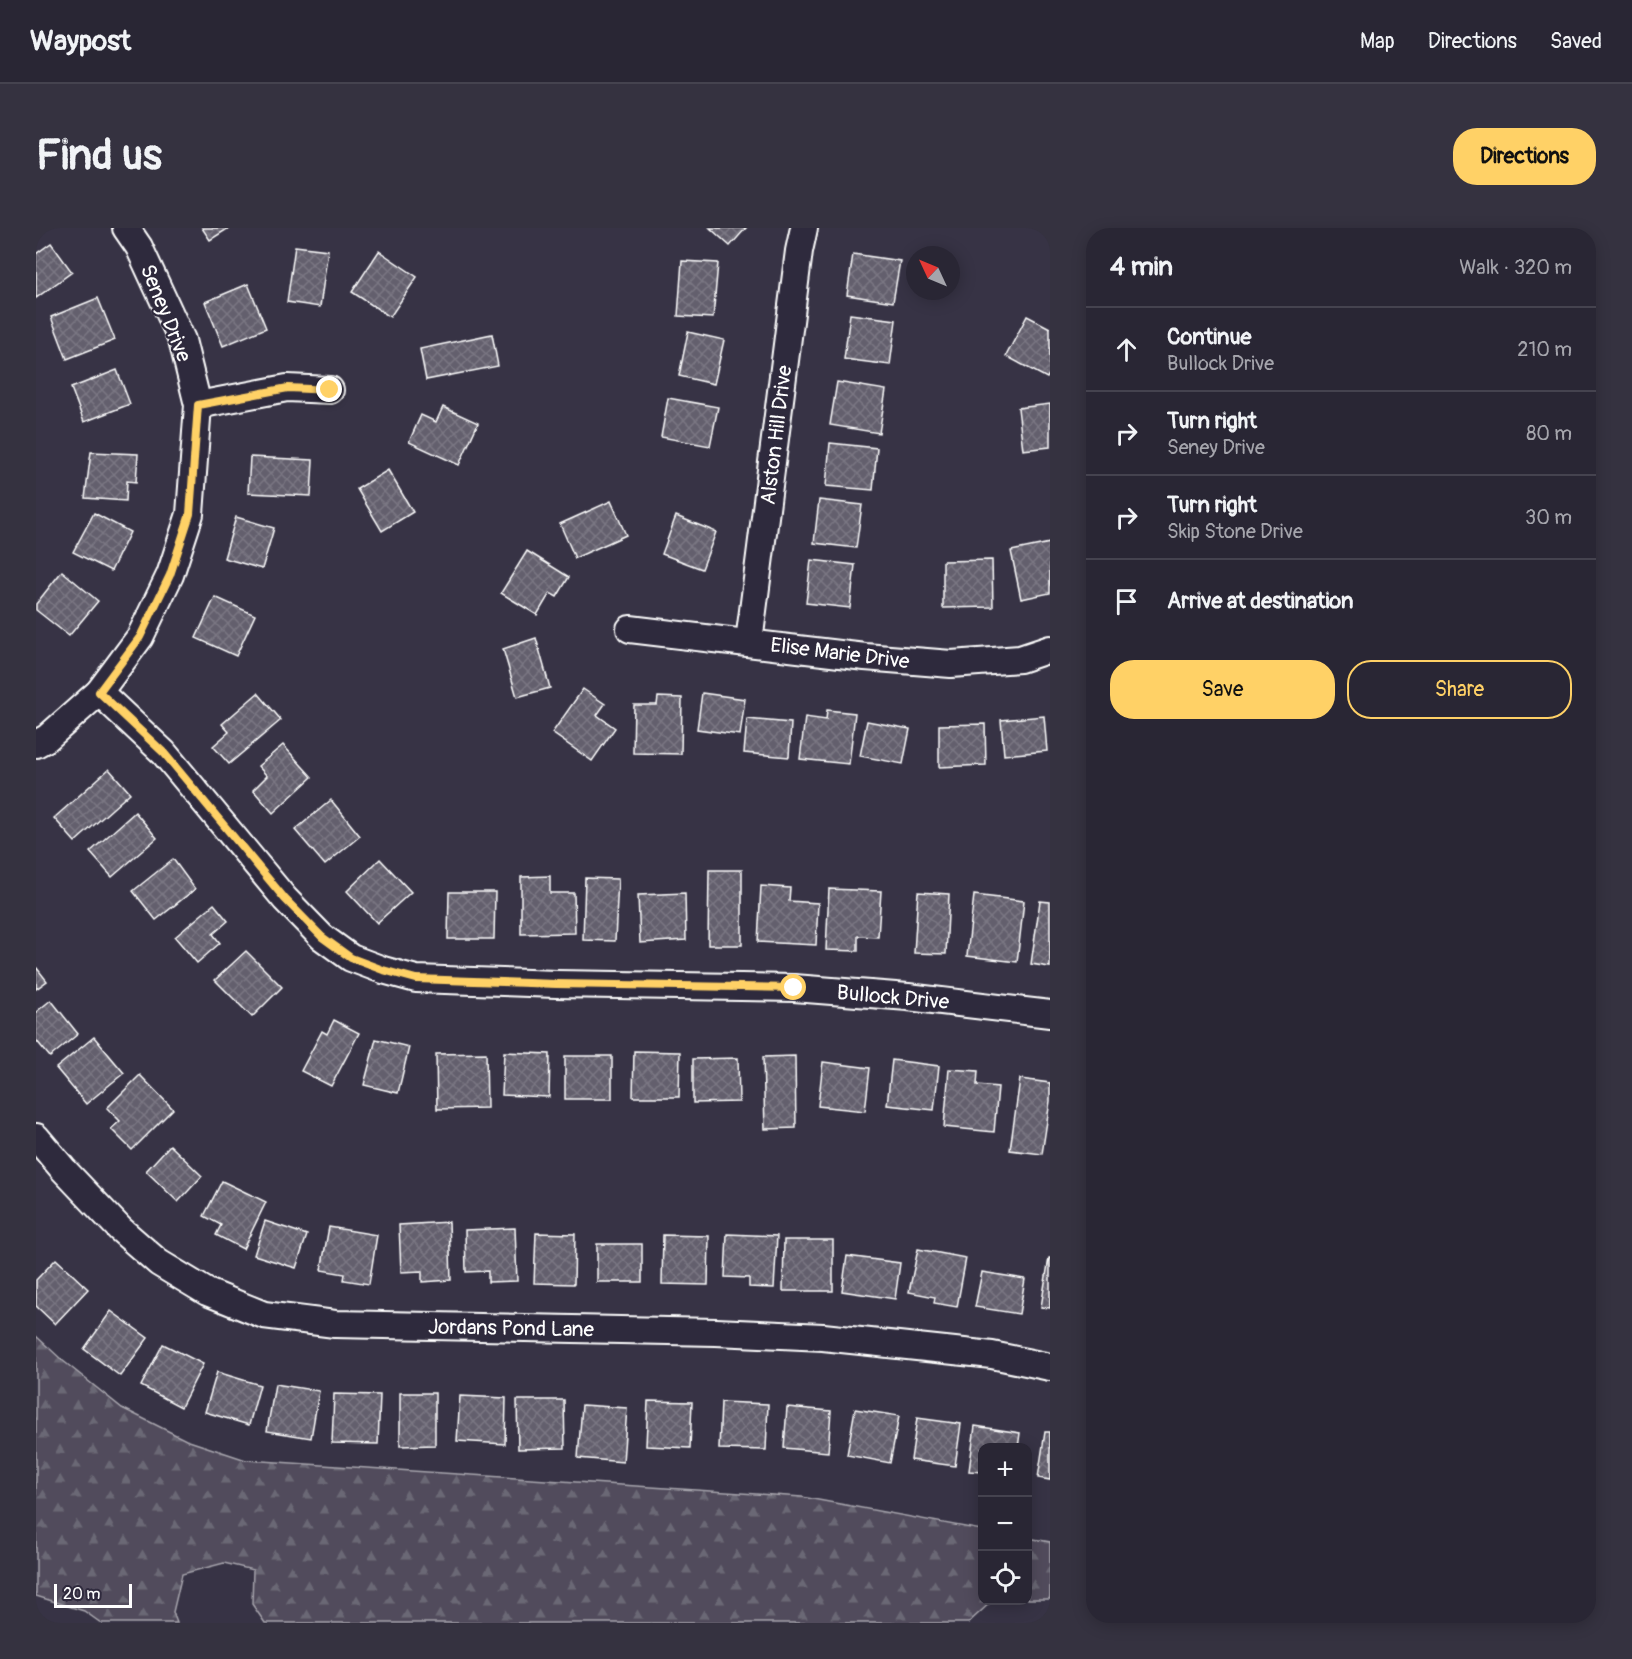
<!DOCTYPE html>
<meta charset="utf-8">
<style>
body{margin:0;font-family:Pangolin,sans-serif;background:#353240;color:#f1f3f6}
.controls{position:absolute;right:18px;bottom:18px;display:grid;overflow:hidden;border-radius:12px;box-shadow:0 3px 15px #0003}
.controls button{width:54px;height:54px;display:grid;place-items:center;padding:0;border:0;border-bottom:2px solid #45434f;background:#292634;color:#f1f3f6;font:30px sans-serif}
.compass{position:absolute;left:870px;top:18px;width:54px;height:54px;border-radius:50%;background:#292634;box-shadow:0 3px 15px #0003;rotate:314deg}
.scale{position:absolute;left:18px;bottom:15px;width:78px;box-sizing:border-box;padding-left:6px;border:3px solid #fff;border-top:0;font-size:16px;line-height:21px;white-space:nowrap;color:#fff;-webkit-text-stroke:4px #2f2a3d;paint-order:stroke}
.stop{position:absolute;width:18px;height:18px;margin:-14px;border:4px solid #ffd166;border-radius:50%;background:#fff}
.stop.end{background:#ffd166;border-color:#fff;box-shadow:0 2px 6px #0008}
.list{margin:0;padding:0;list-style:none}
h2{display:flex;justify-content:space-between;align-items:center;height:78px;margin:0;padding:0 24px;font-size:26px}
h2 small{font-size:20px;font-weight:400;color:#a5a5ac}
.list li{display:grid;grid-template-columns:39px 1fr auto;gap:18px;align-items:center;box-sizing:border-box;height:84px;padding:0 24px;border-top:2px solid #45434f}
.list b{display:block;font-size:22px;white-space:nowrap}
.list p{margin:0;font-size:20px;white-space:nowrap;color:#a5a5ac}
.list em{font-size:20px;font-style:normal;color:#a5a5ac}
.actions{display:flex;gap:12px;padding:18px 24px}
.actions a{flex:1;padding:14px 0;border:2px solid #ffd166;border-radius:24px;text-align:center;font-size:21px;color:#ffd166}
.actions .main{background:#ffd166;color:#111}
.icon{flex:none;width:33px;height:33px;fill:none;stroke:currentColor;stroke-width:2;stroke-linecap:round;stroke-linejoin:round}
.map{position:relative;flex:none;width:1014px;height:1395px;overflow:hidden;border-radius:24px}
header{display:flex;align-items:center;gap:36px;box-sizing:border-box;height:84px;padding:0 30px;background:#292634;border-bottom:2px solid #45434f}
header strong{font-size:28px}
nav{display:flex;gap:33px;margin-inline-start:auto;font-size:21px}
.intro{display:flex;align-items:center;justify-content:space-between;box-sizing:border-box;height:144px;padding:0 36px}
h1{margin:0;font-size:42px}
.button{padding:15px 27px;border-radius:24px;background:#ffd166;color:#111;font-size:21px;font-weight:700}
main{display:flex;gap:36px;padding:0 36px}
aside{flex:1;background:#292634;border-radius:24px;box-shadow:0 3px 15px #0003}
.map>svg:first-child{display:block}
.forest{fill:url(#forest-firs);stroke:#a8a6ae;stroke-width:1.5}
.building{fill:url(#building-cross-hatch);stroke:#fff;stroke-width:1.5}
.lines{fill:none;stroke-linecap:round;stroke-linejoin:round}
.minor-casing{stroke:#fff;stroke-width:30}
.minor{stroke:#2f2a3d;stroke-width:26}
.route{stroke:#ffd166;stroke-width:8}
.labels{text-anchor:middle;stroke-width:4.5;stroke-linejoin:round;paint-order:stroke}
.street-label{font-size:21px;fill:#fff;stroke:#2f2a3d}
</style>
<header>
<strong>Waypost</strong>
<nav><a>Map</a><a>Directions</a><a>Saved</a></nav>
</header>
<div class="intro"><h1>Find us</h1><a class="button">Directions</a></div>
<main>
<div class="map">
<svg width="1014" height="1395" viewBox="0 0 1014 1395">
<defs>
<pattern id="forest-firs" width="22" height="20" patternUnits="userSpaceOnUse" patternTransform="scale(1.5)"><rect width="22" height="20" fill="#514c5c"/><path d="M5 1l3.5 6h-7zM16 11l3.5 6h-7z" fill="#6b6774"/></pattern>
<pattern id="building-cross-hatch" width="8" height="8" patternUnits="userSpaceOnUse" patternTransform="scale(1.5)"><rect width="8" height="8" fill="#635f6d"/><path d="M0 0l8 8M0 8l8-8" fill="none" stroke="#7a7783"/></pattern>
</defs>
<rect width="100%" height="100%" fill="#373345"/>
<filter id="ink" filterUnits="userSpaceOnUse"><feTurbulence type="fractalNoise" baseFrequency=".0167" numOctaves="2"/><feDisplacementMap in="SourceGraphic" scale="12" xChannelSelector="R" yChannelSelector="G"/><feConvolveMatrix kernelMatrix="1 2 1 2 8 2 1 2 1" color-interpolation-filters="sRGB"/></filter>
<g filter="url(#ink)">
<g class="forest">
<path d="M0,1108L26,1132L86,1180L150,1212L210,1232L766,1269L946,1302V1372L956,1373L932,1395H229L216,1376L217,1342L188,1335L146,1346L137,1384L141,1395H65L48,1383L0,1368Z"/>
<path d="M992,1310L1014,1314V1371H992Z"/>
</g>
<g class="building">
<path d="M166,0H193L174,12Z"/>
<path d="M674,0H710L694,18Z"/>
<path d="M15,15L36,44L0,70V26Z"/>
<path d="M259,18L292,22L284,79L251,74Z"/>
<path d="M343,23L381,49L354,89L316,64Z"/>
<path d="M817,26L864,33L857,74L811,67Z"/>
<path d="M646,33L682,35L677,90L642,88Z"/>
<path d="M212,56L230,100L187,118L169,74Z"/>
<path d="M62,70L79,112L31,131L15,89Z"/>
<path d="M814,86L860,92L854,137L808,131Z"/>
<path d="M991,88L1014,100V145L1011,150L970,128Z"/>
<path d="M652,104L688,112L678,156L643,148Z"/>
<path d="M456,106L462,138L390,152L384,121Z"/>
<path d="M81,142L94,176L48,194L35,160Z"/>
<path d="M801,154L850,162L843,205L794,197Z"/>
<path d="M632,170L682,179L674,218L625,209Z"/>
<path d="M1014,176V219L987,222L982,180Z"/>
<path d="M407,179L442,195L423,237L373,214L385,187L400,194Z"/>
<path d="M794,215L841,220L837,262L790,258Z"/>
<path d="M55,224L102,226L100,254L91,253L90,273L49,270Z"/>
<path d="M214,229L277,232L275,268L212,265Z"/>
<path d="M352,242L377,284L346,303L321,261Z"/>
<path d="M783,272L826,277L820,320L778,315Z"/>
<path d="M575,273L590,307L539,330L524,296Z"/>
<path d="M58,285L94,304L75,343L37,324Z"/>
<path d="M640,288L680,304L666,341L626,326Z"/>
<path d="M200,289L238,300L226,341L188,330Z"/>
<path d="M1014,315V365L985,371L975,323Z"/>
<path d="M491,323L533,349L521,369L514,365L501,387L465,365Z"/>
<path d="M775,332L819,337L814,380L770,375Z"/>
<path d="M956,332L957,379L907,380V333Z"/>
<path d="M26,343L62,373L33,408L0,382V376Z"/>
<path d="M179,369L219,387L200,428L160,410Z"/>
<path d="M500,410L514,460L481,469L467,421Z"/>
<path d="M547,461L569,476L561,487L579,500L556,533L516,505Z"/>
<path d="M222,465L245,492L193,536L177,518L193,504L186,496Z"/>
<path d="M666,465L709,471L704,507L661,501Z"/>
<path d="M622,469L646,470L645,526L597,525L598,477H621Z"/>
<path d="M791,482L819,485L813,536L764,531L769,489L790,492Z"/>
<path d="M1008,488L1011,523L968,527L965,492Z"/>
<path d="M711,491L755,495L753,529L708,525Z"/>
<path d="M831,493L874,501L867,536L824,528Z"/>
<path d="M949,496L950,537L903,539V497Z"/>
<path d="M247,517L276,549L237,585L217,562L231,548L222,538Z"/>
<path d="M73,541L94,565L39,614L18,590Z"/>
<path d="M295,572L324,608L289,637L259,602Z"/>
<path d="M99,584L121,610L76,649L54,624Z"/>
<path d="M137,631L159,661L120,692L97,663Z"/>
<path d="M344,631L375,664L341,695L311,663Z"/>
<path d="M673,642H706V717H672Z"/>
<path d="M514,648V665H538L539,705L485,706V649Z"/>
<path d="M549,650L582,651L579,713L547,712Z"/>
<path d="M725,658L754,660L753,673L782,675L780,717L722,714Z"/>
<path d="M793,661L845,663L842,709L822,708V723L790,722Z"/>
<path d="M413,664H459L458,711H412Z"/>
<path d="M882,664L913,666L910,726L878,725Z"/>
<path d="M649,665L650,712L604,715L602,667Z"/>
<path d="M938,667L988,673L981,734L931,728Z"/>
<path d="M1004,673L1014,674V739L995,736Z"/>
<path d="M178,676L192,693L177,706L184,715L161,735L139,709Z"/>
<path d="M210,723L246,759L216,789L179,752Z"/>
<path d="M0,739L11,753L0,761Z"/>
<path d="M15,772L42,806L14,829L0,812V784Z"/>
<path d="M298,792L323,805L295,858L265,843L286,803L291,806Z"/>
<path d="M58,809L88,845L50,876L20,840Z"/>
<path d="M340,811L373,819L362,865L328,857Z"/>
<path d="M598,823L644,824L643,869H597Z"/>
<path d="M468,824L514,826L513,869L466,867Z"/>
<path d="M450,825L451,880L401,881L400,826Z"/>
<rect x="529" y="828" width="47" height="43"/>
<path d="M759,828L760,900L729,901L727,829Z"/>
<path d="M702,830L703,874L657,875V831Z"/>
<path d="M856,832L903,838L898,882L851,877Z"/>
<path d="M787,834L834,840L829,883L782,878Z"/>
<path d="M913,841L942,843L941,857L962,859L958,904L908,899Z"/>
<path d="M104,847L137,881L96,922L75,901L84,893L71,880Z"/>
<path d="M984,851L1014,855V873L1006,926L974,922Z"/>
<path d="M134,917L166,948L142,974L110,943Z"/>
<path d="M186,953L230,974L207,1021L180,1007L185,997L168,988Z"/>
<path d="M229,993L271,1007L260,1040L218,1027Z"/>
<path d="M413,994L415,1052L386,1054V1043L365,1044L363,997Z"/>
<path d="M293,999L341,1007L333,1056L308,1052L309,1046L285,1042Z"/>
<path d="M479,1000L481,1053L452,1054V1043L430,1044L429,1002Z"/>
<path d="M500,1005L539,1006L538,1056L498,1055Z"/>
<path d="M691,1006L741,1008L738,1060L713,1059V1050L689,1049Z"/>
<path d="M627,1007L673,1008L672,1057L626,1056Z"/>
<path d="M748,1012H797V1063H747Z"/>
<rect x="561" y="1016" width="45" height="38"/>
<path d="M882,1021L930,1030L921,1079L898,1075L899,1069L873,1064Z"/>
<path d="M811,1028L864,1035L859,1071L806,1063Z"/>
<path d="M1013,1030H1014V1080L1005,1079Z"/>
<path d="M20,1031L52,1061L19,1096L0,1078V1052Z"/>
<path d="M946,1044L989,1051L983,1086L939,1079Z"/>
<path d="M75,1083L112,1110L84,1148L48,1121Z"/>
<path d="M127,1116L167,1136L145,1179L105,1158Z"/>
<path d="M181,1144L224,1157L213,1197L169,1184Z"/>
<path d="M239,1156L283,1163L275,1210L231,1203Z"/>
<path d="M364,1165H399V1217L364,1218Z"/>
<path d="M298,1166L344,1167L342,1216L296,1215Z"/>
<path d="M424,1168L470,1170L469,1216L421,1213Z"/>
<path d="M481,1172H528L529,1220L482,1221Z"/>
<path d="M612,1173L656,1174L654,1220L610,1218Z"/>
<path d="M685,1174L732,1176L730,1222L683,1221Z"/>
<path d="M546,1177L591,1180L587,1234L542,1230Z"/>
<path d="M751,1179L795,1183L792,1224L748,1220Z"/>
<path d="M819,1181L863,1188L854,1235L811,1227Z"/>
<path d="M881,1190L925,1196L919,1238L875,1232Z"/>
<path d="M939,1198L984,1205L982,1220H946V1244L933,1243Z"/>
<path d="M1009,1204H1014V1252L1002,1250Z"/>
</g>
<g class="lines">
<g class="minor-casing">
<g id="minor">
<path d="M162,177L251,160L294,162"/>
<path d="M594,401L829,429L915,436L984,431L1014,421"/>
<path d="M713,414L763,23L768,0"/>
<path d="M63,464L128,525L249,671L286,709L315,730L347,742L380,751L520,756L758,760L872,769L1014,786"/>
<path d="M0,516L11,510L63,464L104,409L134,347L154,286L162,177L146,112L103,19L90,0"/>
<path d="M0,909L27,941L84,1001L123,1035L171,1064L228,1087L299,1096L680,1104L787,1109L956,1127L1014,1139"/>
</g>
</g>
<use href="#minor" class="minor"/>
</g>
</g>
<g class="lines" filter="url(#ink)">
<path class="route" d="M294,162L252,160L162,177L154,286L134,347L104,409L63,464L128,525L249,671L286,709L315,730L347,742L380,751L520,756L758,760"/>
</g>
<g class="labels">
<g class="street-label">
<text transform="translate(130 85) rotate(68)" y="7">Seney Drive</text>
<text transform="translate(740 207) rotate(-83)" y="7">Alston Hill Drive</text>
<text transform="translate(804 425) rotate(7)" y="7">Elise Marie Drive</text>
<text transform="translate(857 769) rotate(5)" y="7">Bullock Drive</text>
<text transform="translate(475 1100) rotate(1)" y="7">Jordans Pond Lane</text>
</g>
</g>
</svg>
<div class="controls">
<button>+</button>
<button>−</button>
<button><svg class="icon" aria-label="locate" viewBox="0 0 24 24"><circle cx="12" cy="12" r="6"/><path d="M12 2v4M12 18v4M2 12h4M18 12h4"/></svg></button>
</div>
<svg class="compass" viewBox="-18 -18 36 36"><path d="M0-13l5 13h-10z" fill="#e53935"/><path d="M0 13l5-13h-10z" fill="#a5a5ac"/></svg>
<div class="scale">20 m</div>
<div class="stop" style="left:758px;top:760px"></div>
<div class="stop end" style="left:294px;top:162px"></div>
</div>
<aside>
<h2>4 min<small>Walk · 320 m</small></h2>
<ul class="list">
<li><svg class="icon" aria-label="ahead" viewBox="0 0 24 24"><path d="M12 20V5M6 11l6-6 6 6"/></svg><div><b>Continue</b><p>Bullock Drive</p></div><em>210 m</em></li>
<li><svg class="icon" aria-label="right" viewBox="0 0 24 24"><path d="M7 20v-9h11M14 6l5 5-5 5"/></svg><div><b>Turn right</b><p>Seney Drive</p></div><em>80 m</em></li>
<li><svg class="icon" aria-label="right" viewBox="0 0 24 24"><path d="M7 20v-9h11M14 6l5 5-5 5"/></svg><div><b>Turn right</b><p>Skip Stone Drive</p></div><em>30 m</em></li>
<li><svg class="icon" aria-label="arrive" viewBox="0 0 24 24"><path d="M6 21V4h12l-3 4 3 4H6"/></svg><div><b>Arrive at destination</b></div></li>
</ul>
<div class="actions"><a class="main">Save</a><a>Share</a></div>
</aside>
</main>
